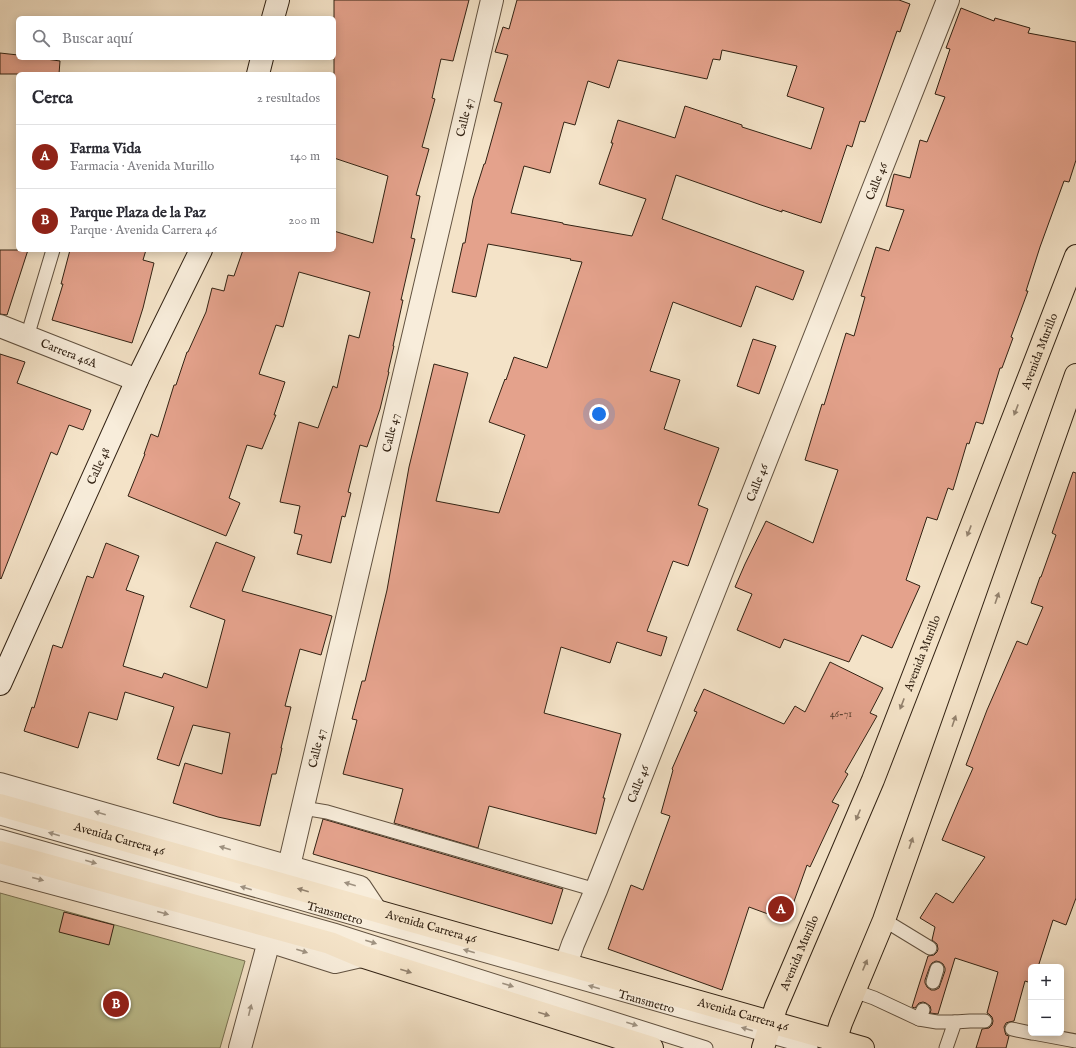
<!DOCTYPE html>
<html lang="es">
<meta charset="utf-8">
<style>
body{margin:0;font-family:"IM FELL English",serif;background:#f7f7f7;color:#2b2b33}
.controls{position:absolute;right:12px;bottom:12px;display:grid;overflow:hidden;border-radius:6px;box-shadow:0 2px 10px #0003}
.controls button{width:36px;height:36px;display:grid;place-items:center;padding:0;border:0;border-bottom:1px solid #e1e1e2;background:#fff;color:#2b2b33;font:20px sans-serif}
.you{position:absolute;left:599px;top:414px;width:14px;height:14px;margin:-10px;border:3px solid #fff;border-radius:50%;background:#1a73e8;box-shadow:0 0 0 6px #1a73e833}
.badge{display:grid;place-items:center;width:26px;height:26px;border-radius:50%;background:#8f2418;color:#fff;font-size:13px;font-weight:700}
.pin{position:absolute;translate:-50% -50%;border:2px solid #fff;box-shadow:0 1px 4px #0006}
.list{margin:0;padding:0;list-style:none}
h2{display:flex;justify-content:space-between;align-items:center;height:52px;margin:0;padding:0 16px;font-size:17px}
h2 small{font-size:13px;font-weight:400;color:#7c7c81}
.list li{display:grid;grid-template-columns:26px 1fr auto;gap:12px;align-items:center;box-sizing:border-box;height:64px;padding:0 16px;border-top:1px solid #e1e1e2}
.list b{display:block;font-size:15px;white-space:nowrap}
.list p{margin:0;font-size:13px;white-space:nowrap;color:#7c7c81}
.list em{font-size:13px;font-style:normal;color:#7c7c81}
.icon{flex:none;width:22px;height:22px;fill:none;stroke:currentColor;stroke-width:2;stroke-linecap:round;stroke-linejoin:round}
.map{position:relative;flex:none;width:1076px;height:1048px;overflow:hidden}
.search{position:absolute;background:#fff;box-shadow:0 2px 10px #0003;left:16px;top:16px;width:320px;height:44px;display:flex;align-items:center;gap:10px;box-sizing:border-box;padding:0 14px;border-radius:6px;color:#7c7c81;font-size:15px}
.panel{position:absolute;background:#fff;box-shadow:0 2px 10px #0003;left:16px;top:72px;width:320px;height:180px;border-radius:6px}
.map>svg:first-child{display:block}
.green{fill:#c0c393;stroke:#797253}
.building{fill:#e4a28c;stroke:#322213;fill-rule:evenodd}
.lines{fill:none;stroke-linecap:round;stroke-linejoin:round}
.lane-casing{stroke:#625240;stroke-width:15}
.street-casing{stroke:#625240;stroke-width:24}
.secondary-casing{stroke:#322213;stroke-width:24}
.primary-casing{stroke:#322213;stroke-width:24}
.lane{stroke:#f8eddb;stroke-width:13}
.street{stroke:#f8eddb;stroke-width:22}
.secondary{stroke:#f8eddb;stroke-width:22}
.primary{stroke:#f4e3c8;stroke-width:22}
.oneway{fill:#93826e}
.oneway2{fill:#9f9281}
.labels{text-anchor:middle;stroke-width:3.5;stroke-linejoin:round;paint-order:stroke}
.number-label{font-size:10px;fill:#5e4231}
.street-label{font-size:12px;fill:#322213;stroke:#f8eddb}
</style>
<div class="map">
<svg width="1076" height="1048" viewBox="0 0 1076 1048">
<rect width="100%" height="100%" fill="#f4e3c8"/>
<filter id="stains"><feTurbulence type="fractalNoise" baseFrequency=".005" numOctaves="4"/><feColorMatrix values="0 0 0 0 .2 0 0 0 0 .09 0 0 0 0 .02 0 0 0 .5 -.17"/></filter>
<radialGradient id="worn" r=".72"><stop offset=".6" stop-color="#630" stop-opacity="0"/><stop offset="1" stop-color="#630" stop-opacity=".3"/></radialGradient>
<path class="green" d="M0,893L245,961L220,1048H0Z"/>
<g class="building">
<path d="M334,0H469L453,61L441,59L432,98L435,99L422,147L429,149L416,195L420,196L411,238L415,239L401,300H403L393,346H394L388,372H389L380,409L367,447L360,445L348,492L351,493L345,517L342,516L331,563L297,554L302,535L294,533L300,506L280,502L299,422L318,428L333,386L337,388L349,335L359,338L370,292L299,272L283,327L276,325L259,374L285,382L274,415H276L262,449L247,445L229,498L240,503L226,536L128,496L145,454H144L151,434L158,437L174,385H176L187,352H188L206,312L212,288L224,291L228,275L234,276L243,250H334V231L373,243L388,176L334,158Z"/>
<path d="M517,0H899L910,4L900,32L897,31L865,122L860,121L852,147L847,145L821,223L782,210V212L761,205L676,175L662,219L804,271L793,300L756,286L741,327L673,302L650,371L680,380L664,429L719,448L698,505L708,509L688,566L673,561L647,631L667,637L661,656L617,642L610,663L561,647L544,713L621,734L603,798H605L596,834L489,806L478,848L394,823L403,789L343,774L357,720L352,719L362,681H365L387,590L409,467L434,364L468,373L436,501L499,513L525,435L489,422L505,379L506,380L514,357L547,368L582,262L570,260L571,259L488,244L476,297L452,292L463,243H465L473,199L484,164H485L502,103L494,101L508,55L495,52L503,27L509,29ZM722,50L797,66L787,96L824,108L811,149L742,127V125L685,106L675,138L618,120L611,143H613L599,184L646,199L632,236L563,224V223L511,213L524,166L550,173L564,122L575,125L588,81L609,88L618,60L707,79L713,59L720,60Z"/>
<path d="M961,8L994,21L995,18L1030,28L1028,33L1076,42V160L1069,182L1064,181L1040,247L1026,291H1028L1011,337L1013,338L1002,368H1000L983,424L976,422L969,444L967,443L953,490L948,488L937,520L927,517L906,580L920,586L892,648L862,635L849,662L784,639L780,648L737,630L752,594L735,587L745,564L766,521L813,543L838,470L805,460L822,404L824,405L846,333L854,336L865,297L861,296L876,247L889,251L904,210L886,206L894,174L910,178L920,140L927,142L945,97L935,94L950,49L946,48Z"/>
<path d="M0,53L18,55V58H39L60,61L59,74H0Z"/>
<path d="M0,250H28L7,315L0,314Z"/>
<path d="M70,250H146L143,260L154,263L143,308L132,343L52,320L63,284H61Z"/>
<path d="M753,339L776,346L759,394L737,386Z"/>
<path d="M0,354L25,362L17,383L91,410L83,430L69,425L57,455L51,452L1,579L0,578Z"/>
<path d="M1073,472L1076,473V898L1066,925L1053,920L1038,967H1031V983L1025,981L1014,1021L1009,1022L1006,1023L1004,1027L1005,1032L1006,1035L1009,1036L1006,1048H976L982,1029L989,1028L992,1025L993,1021L992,1017L989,1014L987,1013L998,972L955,958L938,1014L930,1013L931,1010L930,1006L926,1003L923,1002L919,1003L915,1008L912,1007L928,956L934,955L937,952L938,949L937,944L932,940L935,927L920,918L936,893L953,903L985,857L942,840L959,800L973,768L966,765L987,710L1001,678L1017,641L1027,645L1043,607L1031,603L1040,577H1041L1056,535L1052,533ZM936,961L940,962L943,964L945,968V971L939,988L935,990H931L927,987L925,983V980L930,966L932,963Z"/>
<path d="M216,542L255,557L242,591L332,616L321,655L300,649L285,706L291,707L281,748H282L276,774H272L260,826L218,817L173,803L185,763L222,774L230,733L193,725L179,766L157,759L174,707L125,692L117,720L89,712L78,748L24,731L32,707L34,708L53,645L62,648L87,576L93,578L106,543L139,556L126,590L144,596L123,666L162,678L164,673L207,688L225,620L190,607Z"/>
<path d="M830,662L883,688L870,713L877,716L845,772L848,774L832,802L839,805L810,867L807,865L787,921L749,907L722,990L608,949L631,885L643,890L670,816L661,813L673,770L672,769L697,712L694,711L704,689L784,724L795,706L805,712Z"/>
<path d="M323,819L563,889L552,924L313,854Z"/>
<path d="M64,912L114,925L109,945L59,932Z"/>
</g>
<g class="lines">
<g class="lane-casing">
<g id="lane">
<path d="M27,337L53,250"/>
<path d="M303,808L327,812L596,890"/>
<path id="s1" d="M0,818L811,1048"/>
<path d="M0,836L334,930L706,1048"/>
<path d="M884,920L930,948"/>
<path d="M933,982L937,969"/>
<path d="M854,991L874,998L919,1019L923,1010"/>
<path d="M919,1019L937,1022H955"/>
<path d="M1012,1029L1031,1033"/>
<path d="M1033,1033L1076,1041"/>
<path d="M946,1048L955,1022L970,1021H985"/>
</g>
</g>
<g class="street-casing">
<g id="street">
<path id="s2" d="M0,326L137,380"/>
<path d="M0,784L360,887L376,911"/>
<path id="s3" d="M289,866L492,0"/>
<path d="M0,869L269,941L335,962L361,956"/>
<path id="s4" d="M566,964L573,944L596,890L948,0"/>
<path d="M240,1048L269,941"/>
</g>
</g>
<g class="secondary-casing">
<g id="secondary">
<path d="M273,18L278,0"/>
<path d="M258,74L262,58"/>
<path id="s5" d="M0,684L137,380L201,250"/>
</g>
</g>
<g class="primary-casing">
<g id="primary">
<path id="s6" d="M0,805L863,1048"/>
<path d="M0,852L330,943L361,956L652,1048"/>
<path id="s7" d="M763,1048L776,1007L873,780L1076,256"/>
<path d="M833,1048L841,1023L884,920L1076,375"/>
</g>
</g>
<use href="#lane" class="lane"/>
<use href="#street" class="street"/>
<use href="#secondary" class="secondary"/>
<use href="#primary" class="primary"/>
</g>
<defs><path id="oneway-solid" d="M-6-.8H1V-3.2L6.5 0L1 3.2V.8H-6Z"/></defs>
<g class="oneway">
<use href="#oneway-solid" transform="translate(1016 410) rotate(111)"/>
<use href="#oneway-solid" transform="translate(969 531) rotate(111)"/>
<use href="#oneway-solid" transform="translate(997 598) rotate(-71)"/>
<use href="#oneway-solid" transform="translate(902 704) rotate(111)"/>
<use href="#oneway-solid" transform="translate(954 721) rotate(-71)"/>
<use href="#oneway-solid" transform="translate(858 815) rotate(113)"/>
<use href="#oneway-solid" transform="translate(911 843) rotate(-71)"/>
<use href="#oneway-solid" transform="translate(303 890) rotate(-164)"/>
<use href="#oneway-solid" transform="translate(865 965) rotate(-67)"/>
<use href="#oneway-solid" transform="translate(406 971) rotate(17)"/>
<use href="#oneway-solid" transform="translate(544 1014) rotate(17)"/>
</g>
<g class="oneway2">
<use href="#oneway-solid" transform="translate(100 813) rotate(-164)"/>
<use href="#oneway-solid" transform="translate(54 834) rotate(-164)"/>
<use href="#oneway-solid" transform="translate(225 848) rotate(-164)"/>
<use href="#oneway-solid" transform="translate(91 862) rotate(16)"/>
<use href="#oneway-solid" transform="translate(38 879) rotate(15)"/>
<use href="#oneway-solid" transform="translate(350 884) rotate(-164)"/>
<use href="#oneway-solid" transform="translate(246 888) rotate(-164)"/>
<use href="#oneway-solid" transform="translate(163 913) rotate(15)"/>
<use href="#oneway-solid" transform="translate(371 942) rotate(18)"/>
<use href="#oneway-solid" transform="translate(302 951) rotate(18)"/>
<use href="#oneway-solid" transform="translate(469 951) rotate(-164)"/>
<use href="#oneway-solid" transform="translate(508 985) rotate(18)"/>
<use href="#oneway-solid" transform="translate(594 987) rotate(-164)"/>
<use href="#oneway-solid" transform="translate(250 1010) rotate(-76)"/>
<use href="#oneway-solid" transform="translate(632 1024) rotate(18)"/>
<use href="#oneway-solid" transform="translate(747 1029) rotate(-164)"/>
</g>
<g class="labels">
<g class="number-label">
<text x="841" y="717">46-71</text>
</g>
<g class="street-label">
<text dy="4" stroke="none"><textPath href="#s3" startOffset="769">Calle 47</textPath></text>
<text dy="4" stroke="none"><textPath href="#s4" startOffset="842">Calle 46</textPath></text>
<text dy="4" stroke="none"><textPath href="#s7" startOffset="750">Avenida Murillo</textPath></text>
<text dy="4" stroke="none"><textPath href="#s2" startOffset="74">Carrera 46A</textPath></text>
<text dy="4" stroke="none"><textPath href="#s3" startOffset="445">Calle 47</textPath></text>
<text dy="4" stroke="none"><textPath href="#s5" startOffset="239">Calle 48</textPath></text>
<text dy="4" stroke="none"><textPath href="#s4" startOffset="518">Calle 46</textPath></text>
<text dy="4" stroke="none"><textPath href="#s7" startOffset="426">Avenida Murillo</textPath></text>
<text dy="4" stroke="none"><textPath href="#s3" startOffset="121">Calle 47</textPath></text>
<text dy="4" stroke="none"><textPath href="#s4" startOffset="194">Calle 46</textPath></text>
<text dy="4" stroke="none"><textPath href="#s6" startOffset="124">Avenida Carrera 46</textPath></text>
<text dy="4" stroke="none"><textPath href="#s1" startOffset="348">Transmetro</textPath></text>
<text dy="4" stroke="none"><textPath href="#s6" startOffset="448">Avenida Carrera 46</textPath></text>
<text dy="4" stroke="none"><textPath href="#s7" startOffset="102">Avenida Murillo</textPath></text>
<text dy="4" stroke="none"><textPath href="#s1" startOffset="672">Transmetro</textPath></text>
<text dy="4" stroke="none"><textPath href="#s6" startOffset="772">Avenida Carrera 46</textPath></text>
</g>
</g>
<rect width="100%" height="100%" filter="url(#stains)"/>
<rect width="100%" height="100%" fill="url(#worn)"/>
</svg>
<div class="controls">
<button>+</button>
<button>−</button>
</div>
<div class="you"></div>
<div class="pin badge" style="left:781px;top:909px">A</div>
<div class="pin badge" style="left:116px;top:1004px">B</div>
<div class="search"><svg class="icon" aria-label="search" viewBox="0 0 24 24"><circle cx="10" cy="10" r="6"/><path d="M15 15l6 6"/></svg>Buscar aquí</div>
<section class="panel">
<h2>Cerca<small>2 resultados</small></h2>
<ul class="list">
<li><span class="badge">A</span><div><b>Farma Vida</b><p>Farmacia · Avenida Murillo</p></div><em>140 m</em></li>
<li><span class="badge">B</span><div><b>Parque Plaza de la Paz</b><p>Parque · Avenida Carrera 46</p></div><em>200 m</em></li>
</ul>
</section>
</div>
